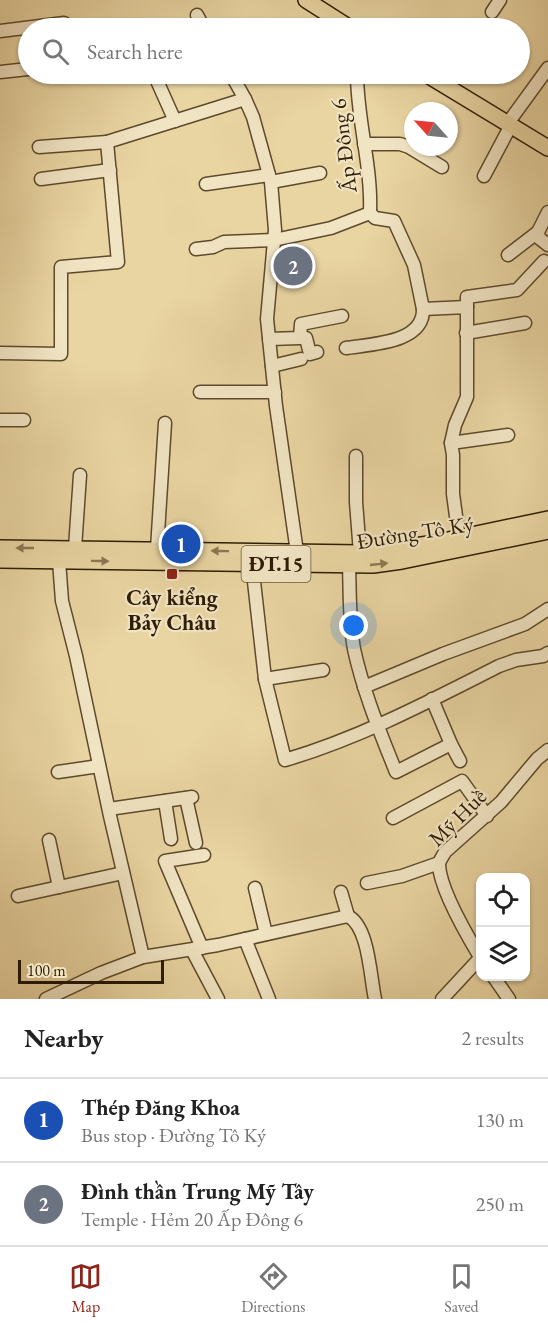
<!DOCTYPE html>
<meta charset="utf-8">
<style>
body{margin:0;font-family:"EB Garamond",serif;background:#f6f6f6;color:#222}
.controls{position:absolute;right:18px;bottom:18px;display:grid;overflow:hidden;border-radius:12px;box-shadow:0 2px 4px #0004}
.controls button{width:54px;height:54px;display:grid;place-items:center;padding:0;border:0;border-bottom:2px solid #e0e0e0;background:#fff;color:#222;font:30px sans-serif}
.compass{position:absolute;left:404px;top:102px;width:54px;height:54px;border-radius:50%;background:#fff;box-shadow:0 2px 4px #0004;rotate:297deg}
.scale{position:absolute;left:18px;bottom:15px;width:146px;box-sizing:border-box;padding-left:6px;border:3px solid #2e1c04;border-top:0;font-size:16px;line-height:21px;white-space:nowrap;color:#2e1c04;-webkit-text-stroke:4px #f1e4c3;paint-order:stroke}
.you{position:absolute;left:354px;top:626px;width:21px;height:21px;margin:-15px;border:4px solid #fff;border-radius:50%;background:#1a73e8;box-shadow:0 0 0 9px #1a73e833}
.badge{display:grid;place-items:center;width:39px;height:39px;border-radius:50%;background:#8f2418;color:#fff;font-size:20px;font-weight:700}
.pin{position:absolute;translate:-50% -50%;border:3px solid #fff;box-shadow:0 2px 6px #0006}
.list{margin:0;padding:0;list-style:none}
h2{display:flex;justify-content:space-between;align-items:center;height:78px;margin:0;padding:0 24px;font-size:26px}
h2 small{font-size:20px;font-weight:400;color:#767676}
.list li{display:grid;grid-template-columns:39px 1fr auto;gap:18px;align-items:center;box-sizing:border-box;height:84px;padding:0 24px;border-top:2px solid #e0e0e0}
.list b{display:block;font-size:22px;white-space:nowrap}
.list p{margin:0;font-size:20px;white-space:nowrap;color:#767676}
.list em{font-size:20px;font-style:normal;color:#767676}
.icon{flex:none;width:33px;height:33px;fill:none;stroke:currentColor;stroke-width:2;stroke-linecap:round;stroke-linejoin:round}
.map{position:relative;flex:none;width:548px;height:999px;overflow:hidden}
.search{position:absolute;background:#fff;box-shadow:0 2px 4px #0004;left:18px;right:18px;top:18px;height:66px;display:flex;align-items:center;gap:15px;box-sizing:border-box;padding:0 21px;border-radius:33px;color:#767676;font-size:22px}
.sheet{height:246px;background:#fff}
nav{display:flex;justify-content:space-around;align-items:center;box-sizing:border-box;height:84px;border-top:2px solid #e0e0e0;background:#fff;font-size:16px;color:#767676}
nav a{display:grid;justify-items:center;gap:3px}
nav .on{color:#8f2418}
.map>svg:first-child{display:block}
.building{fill:#cd8b74;stroke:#2e1c04;stroke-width:1.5}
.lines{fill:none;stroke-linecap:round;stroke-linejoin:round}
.minor-casing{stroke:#5d4a2c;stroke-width:15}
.major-casing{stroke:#2e1c04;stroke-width:18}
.minor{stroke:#f1e4c3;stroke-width:12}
.major{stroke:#e9d5a2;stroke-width:15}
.oneway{fill:#8c7853}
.poi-dot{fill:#8f2418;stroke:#f1e4c3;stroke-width:2}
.labels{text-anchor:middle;stroke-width:4.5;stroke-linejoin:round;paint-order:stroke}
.shield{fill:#f1e4c3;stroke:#68583d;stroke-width:1.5}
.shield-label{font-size:21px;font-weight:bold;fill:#2e1c04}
.street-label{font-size:22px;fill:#2e1c04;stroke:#f1e4c3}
.poi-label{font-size:22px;font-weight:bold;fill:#2e1c04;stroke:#f1e4c3}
</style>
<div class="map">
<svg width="548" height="999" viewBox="0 0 548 999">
<rect width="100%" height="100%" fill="#e9d5a2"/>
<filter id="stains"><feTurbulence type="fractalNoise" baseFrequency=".00333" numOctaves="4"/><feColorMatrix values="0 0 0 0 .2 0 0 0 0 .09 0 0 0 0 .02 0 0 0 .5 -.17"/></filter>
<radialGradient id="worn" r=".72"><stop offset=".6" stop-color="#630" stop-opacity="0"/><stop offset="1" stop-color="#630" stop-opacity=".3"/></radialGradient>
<path class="building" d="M287,258H299V273H286Z"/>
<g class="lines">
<g class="minor-casing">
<g id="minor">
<path d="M492,12L500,0"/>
<path d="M197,15L204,28"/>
<path d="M0,31L64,23"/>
<path d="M0,72L28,69"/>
<path d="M154,74L175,121"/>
<path d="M231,74L245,99L253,117L271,182L275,230L267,319L276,406L297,552"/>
<path d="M357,74C357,120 372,166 370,213"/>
<path d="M508,123L548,68"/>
<path d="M364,144H400L409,147L442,167"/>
<path d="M39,147L107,142"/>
<path d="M484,176L511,125"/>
<path d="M41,179L110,170"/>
<path d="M271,182L320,173"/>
<path d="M206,184L269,175"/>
<path d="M548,212L538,232L539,238L548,245"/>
<path d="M370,213L375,218L394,221L414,265L423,309L467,307V397L455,425L451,443L453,455V494L459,538"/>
<path d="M196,249L213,247L224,242L274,240L331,228L370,213"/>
<path d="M508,255L538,232"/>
<path d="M467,307V297L517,290L544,261"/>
<path d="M466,333L525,323"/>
<path d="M306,338L310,354L317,352"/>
<path d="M269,339L300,338L301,324L342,316"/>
<path d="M346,348C372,344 424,343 423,309"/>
<path d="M0,353L61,354V267L118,262L107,142L245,99"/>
<path d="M272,366L301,359"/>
<path d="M200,392H275"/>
<path d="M0,420H24"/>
<path d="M451,443L508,435"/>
<path d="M356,456V502L360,553"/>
<path d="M75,548L80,475"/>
<path d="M157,549L165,423"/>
<path d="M251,555L265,679L285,760C360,738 430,701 499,666L516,660L543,656L548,653"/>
<path d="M59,561L62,601L76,656L110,816L143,957"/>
<path d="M349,565C350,593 349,621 354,649C363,691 380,732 396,772L451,744L432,699"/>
<path d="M265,679L323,670"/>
<path d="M364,687L443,654L525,624L548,609"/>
<path d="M451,744L460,761"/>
<path d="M58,772L99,766"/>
<path d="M186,798L196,843"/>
<path d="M165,801L171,839"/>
<path d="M109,809L192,797"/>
<path d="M393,818L462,781L487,816"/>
<path d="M49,840L59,887"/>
<path d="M367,883L402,876L439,863"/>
<path d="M255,888L266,934"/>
<path d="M341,892L348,916C369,927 370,976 375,999"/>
<path d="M18,896L123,873"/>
<path d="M245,939L269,999"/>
<path d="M202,948L165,861L204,855"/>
<path d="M192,950L218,999"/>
<path d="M480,957C468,937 440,889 439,865C439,861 443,856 445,852L501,802L537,759L548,750"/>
<path d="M493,976L509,999"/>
<path d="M46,999L101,973L143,957L218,945L348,916"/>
<path d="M442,999L480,958"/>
</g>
</g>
<g class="major-casing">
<g id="major">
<path d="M306,0L350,28"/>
<path d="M426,74L548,148"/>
<path d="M0,548L360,553L429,544L548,519"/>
<path d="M0,560L373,565L402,561L548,531"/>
</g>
</g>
<use href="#minor" class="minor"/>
<use href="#major" class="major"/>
</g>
<defs><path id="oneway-solid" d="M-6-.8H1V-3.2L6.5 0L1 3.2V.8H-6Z" transform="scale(1.5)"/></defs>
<g class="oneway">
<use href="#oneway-solid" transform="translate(25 548) rotate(-180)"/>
<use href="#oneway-solid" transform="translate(220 551) rotate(-179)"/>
<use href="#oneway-solid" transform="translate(100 561) rotate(1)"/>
<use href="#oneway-solid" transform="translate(379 564) rotate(-6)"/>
</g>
<rect class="poi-dot" x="166" y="568" width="12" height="12" rx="3"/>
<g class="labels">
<rect class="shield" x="241.5" y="546" width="69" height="36" rx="4.5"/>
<g class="shield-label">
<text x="276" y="571">ĐT.15</text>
</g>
<g class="street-label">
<text transform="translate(343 146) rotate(-97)" y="8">Ấp Đông 6</text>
<text transform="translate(415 532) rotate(-9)" y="8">Đường Tô Ký</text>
<text transform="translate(457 817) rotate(-45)" y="8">Mỹ Huề</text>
</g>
<g class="poi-label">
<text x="172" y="605">Cây kiểng<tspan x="172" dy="25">Bảy Châu</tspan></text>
</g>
</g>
<rect width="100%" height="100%" filter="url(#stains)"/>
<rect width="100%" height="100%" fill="url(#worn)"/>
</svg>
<div class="controls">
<button><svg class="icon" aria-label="locate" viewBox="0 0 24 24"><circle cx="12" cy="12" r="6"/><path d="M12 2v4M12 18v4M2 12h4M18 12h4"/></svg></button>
<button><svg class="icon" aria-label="layers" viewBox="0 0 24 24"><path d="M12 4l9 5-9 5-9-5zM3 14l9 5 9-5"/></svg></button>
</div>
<svg class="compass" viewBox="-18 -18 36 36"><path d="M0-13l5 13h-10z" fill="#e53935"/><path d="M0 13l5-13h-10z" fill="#767676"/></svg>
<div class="scale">100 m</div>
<div class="you"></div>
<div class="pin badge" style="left:181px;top:544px;background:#1a4fb4">1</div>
<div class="pin badge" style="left:293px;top:266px;background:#6b7280">2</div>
<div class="search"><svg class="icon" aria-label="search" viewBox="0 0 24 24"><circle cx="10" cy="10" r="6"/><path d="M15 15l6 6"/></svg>Search here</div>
</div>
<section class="sheet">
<h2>Nearby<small>2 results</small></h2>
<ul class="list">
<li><span class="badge" style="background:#1a4fb4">1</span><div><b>Thép Đăng Khoa</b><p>Bus stop · Đường Tô Ký</p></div><em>130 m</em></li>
<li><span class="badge" style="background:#6b7280">2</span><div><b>Đình thần Trung Mỹ Tây</b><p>Temple · Hẻm 20 Ấp Đông 6</p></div><em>250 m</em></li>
</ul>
</section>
<nav>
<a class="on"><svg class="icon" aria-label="map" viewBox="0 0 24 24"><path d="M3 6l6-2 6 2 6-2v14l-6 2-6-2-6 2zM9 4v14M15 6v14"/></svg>Map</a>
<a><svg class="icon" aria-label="directions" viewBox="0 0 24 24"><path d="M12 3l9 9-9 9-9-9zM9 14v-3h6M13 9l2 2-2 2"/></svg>Directions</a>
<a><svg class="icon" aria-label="saved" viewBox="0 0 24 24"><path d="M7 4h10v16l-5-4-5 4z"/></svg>Saved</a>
</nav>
